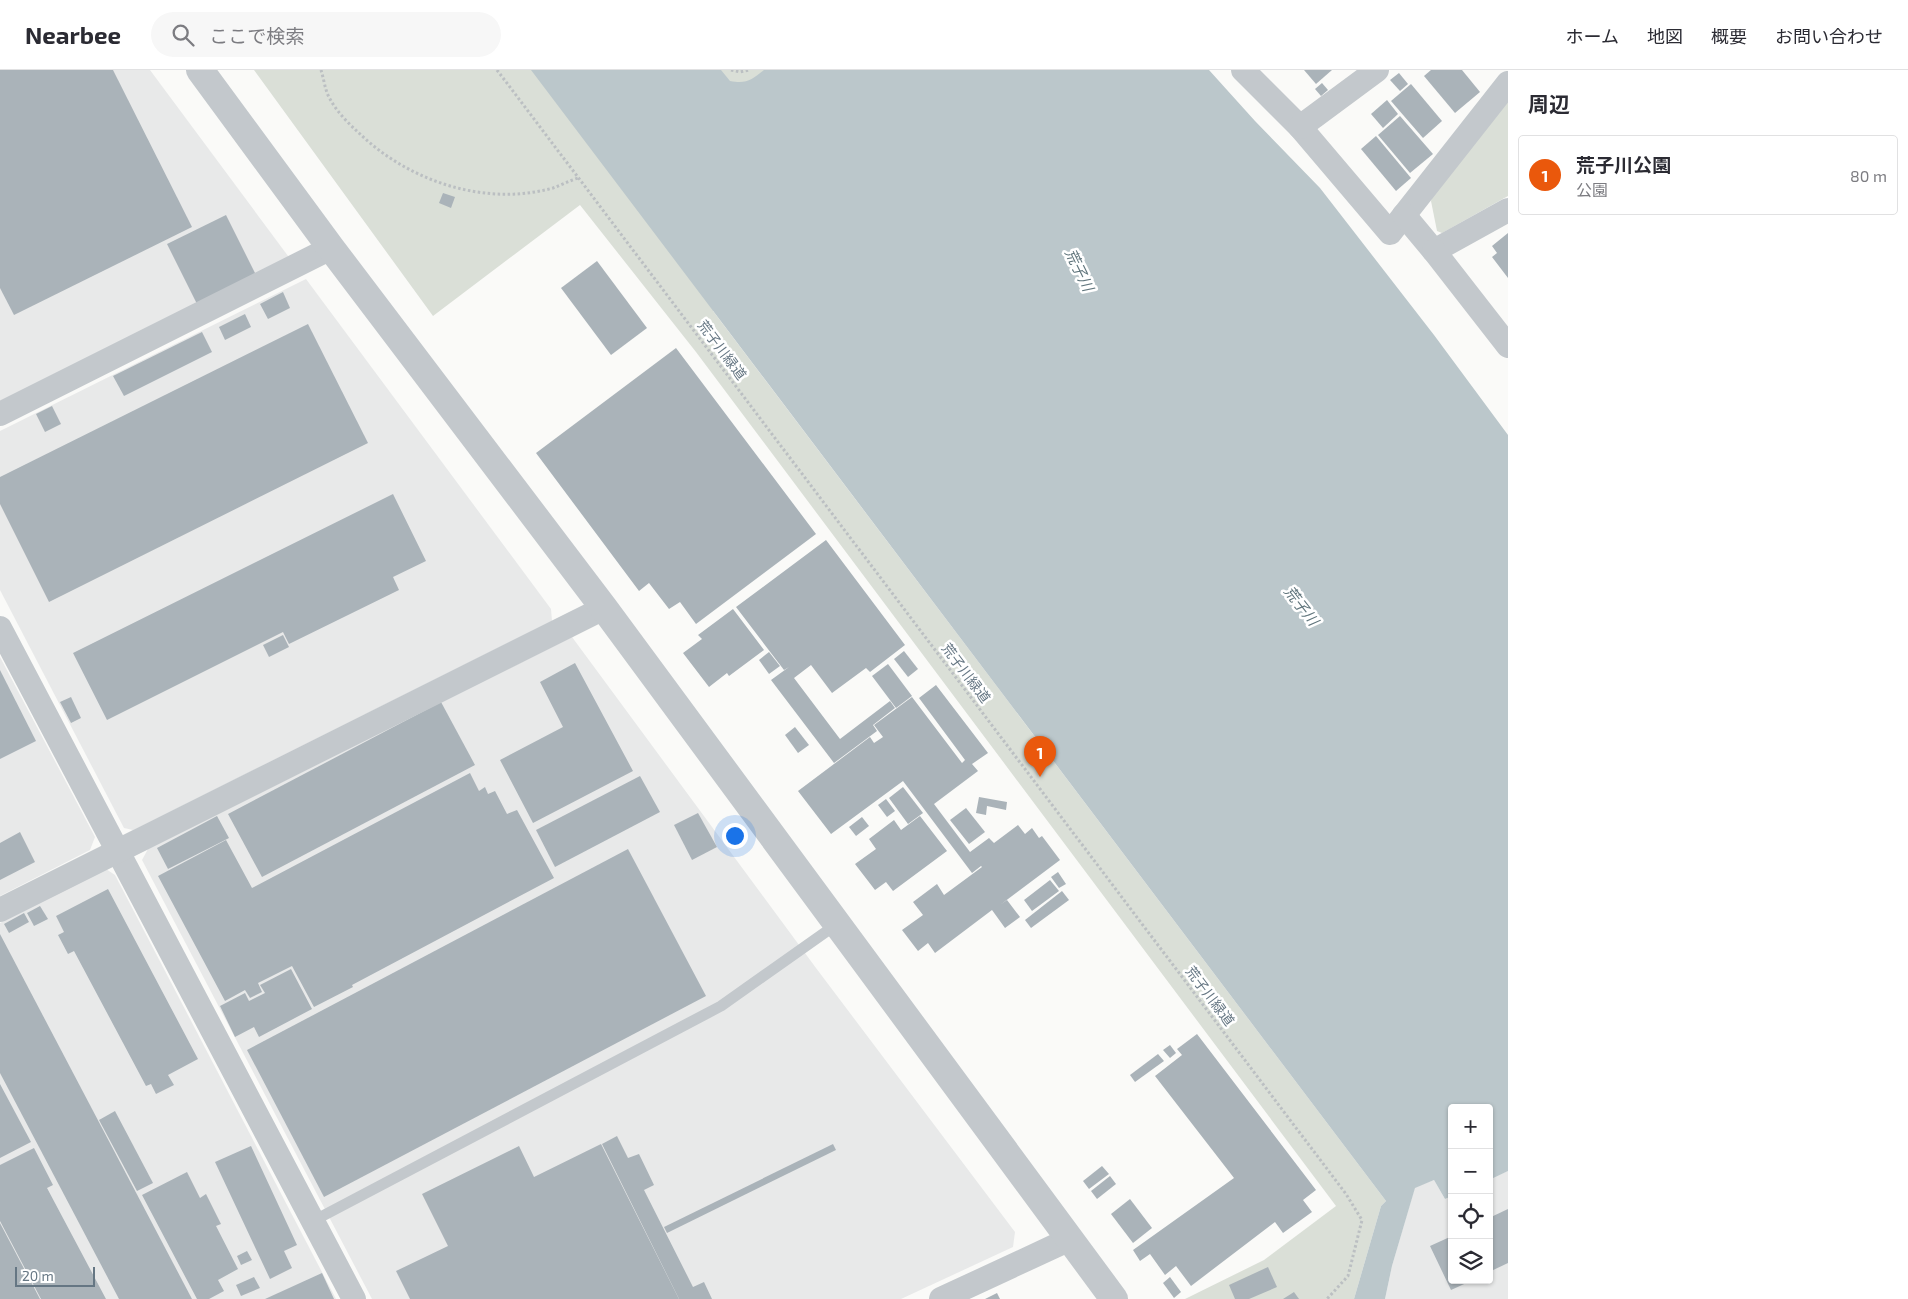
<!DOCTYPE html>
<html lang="ja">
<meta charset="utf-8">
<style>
body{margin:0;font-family:"Exo 2","Noto Sans JP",sans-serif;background:#f7f7f7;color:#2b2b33}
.controls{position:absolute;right:15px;bottom:15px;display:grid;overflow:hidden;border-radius:5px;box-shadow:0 1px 4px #0004}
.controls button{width:45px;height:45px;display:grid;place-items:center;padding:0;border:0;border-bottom:1px solid #e1e1e2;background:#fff;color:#2b2b33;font:25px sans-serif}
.scale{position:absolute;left:15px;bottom:12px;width:80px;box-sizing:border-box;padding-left:5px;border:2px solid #657683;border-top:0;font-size:14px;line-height:18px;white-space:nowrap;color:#657683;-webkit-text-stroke:4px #fff;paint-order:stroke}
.you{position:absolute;left:734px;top:765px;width:18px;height:18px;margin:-12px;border:4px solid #fff;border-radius:50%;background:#1a73e8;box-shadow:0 0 0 8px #1a73e833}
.badge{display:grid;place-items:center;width:32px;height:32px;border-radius:50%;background:#ea580c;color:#fff;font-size:16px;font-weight:700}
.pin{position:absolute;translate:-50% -41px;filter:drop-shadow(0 1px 2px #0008)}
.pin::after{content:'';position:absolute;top:26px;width:18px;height:15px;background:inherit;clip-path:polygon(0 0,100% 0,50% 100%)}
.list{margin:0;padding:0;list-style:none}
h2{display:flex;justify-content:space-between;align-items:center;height:65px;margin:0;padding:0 20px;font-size:21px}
h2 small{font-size:16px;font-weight:400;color:#7c7c81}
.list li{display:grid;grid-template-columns:32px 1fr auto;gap:15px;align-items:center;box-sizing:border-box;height:80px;margin:0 10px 10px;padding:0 10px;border:1px solid #e1e1e2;border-radius:5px}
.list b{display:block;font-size:19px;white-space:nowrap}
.list p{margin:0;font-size:16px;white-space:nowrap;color:#7c7c81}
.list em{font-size:16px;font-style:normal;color:#7c7c81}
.icon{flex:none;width:28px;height:28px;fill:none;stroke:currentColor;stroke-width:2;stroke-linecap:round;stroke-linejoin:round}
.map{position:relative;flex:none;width:1508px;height:1229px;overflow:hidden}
header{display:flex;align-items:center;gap:30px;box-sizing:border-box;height:70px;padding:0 25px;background:#fff;border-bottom:1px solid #e1e1e2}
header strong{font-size:24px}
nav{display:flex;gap:28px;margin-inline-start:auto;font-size:18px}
.search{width:350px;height:45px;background:#f7f7f7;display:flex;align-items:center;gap:12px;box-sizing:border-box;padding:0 18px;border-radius:28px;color:#7c7c81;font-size:19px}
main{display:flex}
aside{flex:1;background:#fff}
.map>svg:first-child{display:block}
.built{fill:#e8e9e9}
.green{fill:#dadfd7}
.water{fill:#bbc7cb}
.building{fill:#aab3b9}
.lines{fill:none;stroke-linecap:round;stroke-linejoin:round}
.path{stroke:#bbbfc2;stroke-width:3;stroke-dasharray:2.5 2.5;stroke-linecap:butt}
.service{stroke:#c3c8cc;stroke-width:11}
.minor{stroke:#c3c8cc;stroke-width:24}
.tertiary{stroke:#c3c8cc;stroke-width:28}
.labels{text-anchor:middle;stroke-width:5;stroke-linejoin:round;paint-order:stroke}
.street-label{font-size:14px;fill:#657683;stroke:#fff}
.water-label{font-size:15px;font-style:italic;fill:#60757c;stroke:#fff}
</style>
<header>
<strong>Nearbee</strong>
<div class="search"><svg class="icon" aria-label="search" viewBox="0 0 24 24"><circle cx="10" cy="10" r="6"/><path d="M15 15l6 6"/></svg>ここで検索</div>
<nav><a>ホーム</a><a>地図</a><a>概要</a><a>お問い合わせ</a></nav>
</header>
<main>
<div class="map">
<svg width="1508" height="1229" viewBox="0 0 1508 1229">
<rect width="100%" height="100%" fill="#fafaf8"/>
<g class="built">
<path d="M0,0H150L291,190L0,335Z"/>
<path d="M306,209L551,539L552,551L133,760L124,758L0,520V361Z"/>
<path d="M572,567L816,898L1015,1162L1013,1177L901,1229H372L142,790L148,779Z"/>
<path d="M0,587L95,767L90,780L0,826Z"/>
<path d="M106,799L115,805L336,1229H0V853Z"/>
<path d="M1508,1101V1229H1385L1392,1196L1415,1117L1434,1110L1445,1129L1452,1126V1210H1489V1109Z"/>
</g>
<g class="green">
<path d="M254,0H811L713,241L1386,1131L1381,1136L1354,1229H1185L1264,1190L1336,1136L696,282L580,135L433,246Z"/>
<path d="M1508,31V126L1442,163L1437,161L1431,131L1433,124Z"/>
</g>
<path class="water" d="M531,0H721L730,11C747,14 751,10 764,0H1209L1255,51L1320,118L1434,265L1508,365V1101L1489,1110V1038H1452V1126L1445,1129L1434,1110L1415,1118L1392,1196L1385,1229H1354L1381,1136L1386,1131Z"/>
<g class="building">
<path d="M0,0H113L192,157L14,245L0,218Z"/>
<path d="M1304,0H1332L1316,14Z"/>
<path d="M1431,0H1462L1480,22L1455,43L1424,6Z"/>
<path d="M1399,3L1408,14L1400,21L1390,10Z"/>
<path d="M1322,13L1328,20L1321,26L1315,19Z"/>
<path d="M1411,14L1442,51L1423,68L1391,31Z"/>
<path d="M1387,30L1398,44L1383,58L1371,44Z"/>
<path d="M1400,46L1433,84L1410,103L1378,65Z"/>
<path d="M1376,66L1411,108L1396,121L1361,79Z"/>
<path d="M443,123L455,127L451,138L439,133Z"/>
<path d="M226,145L256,205L197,234L167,174Z"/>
<path d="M1508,163V208L1492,187L1497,183L1492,176Z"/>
<path d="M597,191L647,258L611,285L561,218Z"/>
<path d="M283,222L290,238L268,249L260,234Z"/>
<path d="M245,244L251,257L225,270L219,257Z"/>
<path d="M308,254L368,373L49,532L0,434V407Z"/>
<path d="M202,262L212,282L124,326L113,306Z"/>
<path d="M676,278L816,464L696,554L680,532L669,539L649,513L639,521L536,383Z"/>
<path d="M52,336L61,354L45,362L36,344Z"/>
<path d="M393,424L426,491L393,507L399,520L289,574L283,562L107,650L73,583Z"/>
<path d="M826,470L905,575L870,602L866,598L832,623L811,595L794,608L840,669L890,631L895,638L873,655L877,661L834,693L771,610L789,597L784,600L736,537Z"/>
<path d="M733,539L764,580L729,606L727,603L709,617L683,583L702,569L698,565Z"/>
<path d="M283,565L289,577L269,587L263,575Z"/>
<path d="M904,581L918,599L908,607L894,589Z"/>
<path d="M769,582L780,596L769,604L759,590Z"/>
<path d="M575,593L633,701L533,753L500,690L563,657L540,612Z"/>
<path d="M888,594L912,626L896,638L872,606Z"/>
<path d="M0,600L36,671L0,689Z"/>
<path d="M936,615L988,683L972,694L978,701L934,734L970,782L989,768L994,773L1018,755L1025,764L1032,758L1039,768L1042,766L1060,790L1000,835L1007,830L1020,847L1005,858L992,840L935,883L928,873L918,881L902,860L923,845L913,832L937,814L944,825L982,797L981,796L972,803L903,711L831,764L798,721L870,667L874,673L883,667L874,655L912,627L962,693L965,690L919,628Z"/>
<path d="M71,627L81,648L71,653L60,632Z"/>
<path d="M441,632L475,695L262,807L228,744Z"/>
<path d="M795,657L809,675L798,683L785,665Z"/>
<path d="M470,703L479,721L485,717L488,724L495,721L507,744L517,740L554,808L352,915L353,917L314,937L292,896L258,913L262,922L250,928L245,920L225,931L158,806L226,770L252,818Z"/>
<path d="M640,706L660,742L555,797L536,760Z"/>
<path d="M903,717L923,743L908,754L889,728Z"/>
<path d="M979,727L1007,732L1006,740L987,736L986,745L976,743Z"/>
<path d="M886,729L895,741L887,747L878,735Z"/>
<path d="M966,738L985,762L969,774L950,750Z"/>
<path d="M698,743L717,777L692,790L674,755Z"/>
<path d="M217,746L229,768L168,799L157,778Z"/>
<path d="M920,746L947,781L893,821L886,812L875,820L855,794L876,779L869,769L894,750L901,760Z"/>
<path d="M862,747L869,756L856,766L849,757Z"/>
<path d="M20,762L35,792L0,810V773Z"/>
<path d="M628,779L706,926L324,1127L247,980Z"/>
<path d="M1058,802L1066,814L1059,818L1051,807Z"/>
<path d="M1050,810L1059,821L1032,841L1024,830Z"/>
<path d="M108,819L198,989L168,1005L174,1015L156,1024L151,1014L146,1016L74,881L68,884L58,865L64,862L56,846Z"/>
<path d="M1062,821L1069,830L1031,858L1025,850Z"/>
<path d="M40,836L48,849L34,856L27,843Z"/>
<path d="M24,843L29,852L9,863L4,854Z"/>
<path d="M0,864L192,1229H119L0,1003Z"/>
<path d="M291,899L312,939L259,967L254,957L235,967L220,936L245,923L249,931L265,923L260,915Z"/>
<path d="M1197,964L1316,1120L1303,1130L1312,1142L1283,1163L1275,1152L1191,1216L1176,1196L1165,1205L1150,1184L1140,1191L1133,1180L1234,1108L1155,1006L1182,985L1177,979Z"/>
<path d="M1170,975L1176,983L1170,988L1163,980Z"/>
<path d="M1158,984L1164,991L1135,1012L1130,1005Z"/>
<path d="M0,1014L31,1072L0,1088Z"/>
<path d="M115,1041L153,1113L137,1121L99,1050Z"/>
<path d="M617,1066L628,1088L639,1084L654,1115L644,1120L693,1217L704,1212L712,1229H679L602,1074Z"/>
<path d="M601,1074L679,1229H410L396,1201L448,1176L422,1124L519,1076L534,1107Z"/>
<path d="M833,1074L836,1080L667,1163L664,1157Z"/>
<path d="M251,1076L297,1175L284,1181L292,1198L270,1209L215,1092Z"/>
<path d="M34,1078L53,1115L47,1118L106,1229H41L0,1151V1095Z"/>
<path d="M1102,1096L1109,1104L1089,1119L1083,1111Z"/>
<path d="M187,1102L200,1128L206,1124L221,1154L216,1156L238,1199L218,1210L224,1221L209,1229H197L142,1125Z"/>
<path d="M1110,1106L1116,1114L1097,1129L1091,1121Z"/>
<path d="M1130,1129L1152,1158L1133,1173L1111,1144Z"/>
<path d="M1508,1139V1193L1489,1202V1148Z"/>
<path d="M0,1153L40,1229H0Z"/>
<path d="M1452,1166V1210H1473L1451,1220L1430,1176Z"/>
<path d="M247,1181L252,1190L241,1195L237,1186Z"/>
<path d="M1268,1197L1277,1217L1249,1229H1235L1229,1215Z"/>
<path d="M322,1203L334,1229H265Z"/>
<path d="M254,1207L260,1218L241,1226L236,1215Z"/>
<path d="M1170,1207L1181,1222L1174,1228L1163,1213Z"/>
<path d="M1294,1222L1299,1229H1283Z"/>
<path d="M997,1223L1000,1229H985Z"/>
</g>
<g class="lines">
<g class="path">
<path d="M321,0C324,9 325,21 330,29C337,42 349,54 360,64C409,111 485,137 553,118C561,115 569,111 578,108"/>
<path d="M497,0L1346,1124L1362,1150L1348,1206L1327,1229"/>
<path d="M731,0L740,2L749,0"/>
</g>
<path class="service" d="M313,1151L721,936L837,854"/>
<g class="minor">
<path d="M1243,0L1300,57L1390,163L1508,13"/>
<path d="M1300,57L1377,0"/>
<path d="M1404,145L1434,181L1508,140"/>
<path d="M1434,181L1508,276"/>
<path d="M0,344L331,178"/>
<path d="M0,558L354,1229"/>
<path d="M0,840L604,538"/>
<path d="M941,1229L1070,1169"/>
</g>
<path class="tertiary" d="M200,0L331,178L604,538L1114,1229"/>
</g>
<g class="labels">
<g class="street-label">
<text transform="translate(722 280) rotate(53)" y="5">荒子川緑道</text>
<text transform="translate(966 603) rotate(53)" y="5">荒子川緑道</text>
<text transform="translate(1210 926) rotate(53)" y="5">荒子川緑道</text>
</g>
<g class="water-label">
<text transform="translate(1079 200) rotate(64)" y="5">荒子川</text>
<text transform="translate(1301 536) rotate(52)" y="5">荒子川</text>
</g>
</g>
</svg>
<div class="controls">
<button>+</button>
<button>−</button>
<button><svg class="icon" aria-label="locate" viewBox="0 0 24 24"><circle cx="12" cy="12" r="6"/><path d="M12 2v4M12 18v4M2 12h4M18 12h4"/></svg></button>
<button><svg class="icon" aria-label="layers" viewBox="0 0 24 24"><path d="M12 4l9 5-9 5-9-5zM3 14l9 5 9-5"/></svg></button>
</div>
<div class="scale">20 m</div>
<div class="you"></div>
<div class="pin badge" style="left:1040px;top:707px">1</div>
</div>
<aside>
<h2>周辺<small></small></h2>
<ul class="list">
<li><span class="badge">1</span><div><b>荒子川公園</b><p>公園</p></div><em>80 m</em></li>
</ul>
</aside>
</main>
